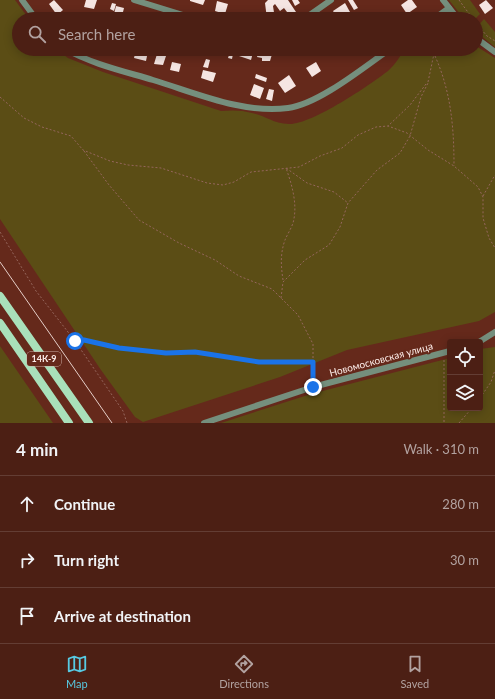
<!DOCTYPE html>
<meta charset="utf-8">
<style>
body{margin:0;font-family:Lato,sans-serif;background:#562c22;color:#f1f3f6}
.controls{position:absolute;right:12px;bottom:12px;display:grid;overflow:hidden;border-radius:4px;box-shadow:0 2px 10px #0003}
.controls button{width:36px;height:36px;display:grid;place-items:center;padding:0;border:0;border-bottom:1px solid #633d34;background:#4c1f14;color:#f1f3f6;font:20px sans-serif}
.stop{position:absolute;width:12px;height:12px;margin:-9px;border:3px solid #1a73e8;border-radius:50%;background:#fff}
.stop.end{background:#1a73e8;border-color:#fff;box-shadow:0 1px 4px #0008}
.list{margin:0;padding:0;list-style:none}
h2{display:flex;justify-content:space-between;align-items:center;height:52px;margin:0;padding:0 16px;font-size:17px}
h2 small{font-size:13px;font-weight:400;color:#b2a2a0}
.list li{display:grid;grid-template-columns:26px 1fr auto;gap:12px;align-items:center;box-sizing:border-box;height:56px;padding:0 16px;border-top:1px solid #633d34}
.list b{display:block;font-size:15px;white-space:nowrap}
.list em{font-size:13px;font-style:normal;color:#b2a2a0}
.icon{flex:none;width:22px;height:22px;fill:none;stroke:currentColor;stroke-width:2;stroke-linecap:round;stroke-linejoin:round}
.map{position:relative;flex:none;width:495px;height:423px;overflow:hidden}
.search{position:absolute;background:#4c1f14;box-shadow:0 2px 10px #0003;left:12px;right:12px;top:12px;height:44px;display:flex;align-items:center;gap:10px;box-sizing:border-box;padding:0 14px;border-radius:22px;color:#b2a2a0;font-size:15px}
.sheet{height:220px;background:#4c1f14}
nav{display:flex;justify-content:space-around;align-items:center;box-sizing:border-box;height:56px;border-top:1px solid #633d34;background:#4c1f14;font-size:11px;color:#b2a2a0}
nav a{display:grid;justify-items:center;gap:2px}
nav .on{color:#57c9e2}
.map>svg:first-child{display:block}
.green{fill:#5b4d15}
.building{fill:#f5e5e2}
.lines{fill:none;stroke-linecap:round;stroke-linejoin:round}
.path{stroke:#95665c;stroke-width:1;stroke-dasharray:2 2;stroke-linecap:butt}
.minor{stroke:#758f7d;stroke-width:6}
.major{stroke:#a9e0ba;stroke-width:8}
.tram{stroke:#e5cec8;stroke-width:1}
.route{stroke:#1a73e8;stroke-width:5}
.labels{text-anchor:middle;stroke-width:4;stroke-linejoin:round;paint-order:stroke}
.shield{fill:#65291b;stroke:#cfb2aa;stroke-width:1}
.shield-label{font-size:9px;font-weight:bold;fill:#fcece8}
.street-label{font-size:10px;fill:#fcece8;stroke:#65291b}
</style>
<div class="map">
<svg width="495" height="423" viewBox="0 0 495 423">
<rect width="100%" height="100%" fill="#65291b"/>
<g class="green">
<path d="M0,0H15L29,19H19V49H56L68,58L103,72L221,111C232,110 242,110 252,113C266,116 272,123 289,124C311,125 370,85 388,71C395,65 400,56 405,49H476V46L495,58V312L479,321L347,350L280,377L143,422L135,417L101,370L0,219Z"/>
<path d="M449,0H470L480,14L475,19H464Z"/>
<path d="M484,19L495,32V47L476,32V28Z"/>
<path d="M0,346L53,423H0Z"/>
<path d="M495,347V423H221L311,394L450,358V408H480V349Z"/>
</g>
<g class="building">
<path d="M54,0L63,10L57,15L49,4Z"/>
<path d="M86,0H97L94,9L84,7Z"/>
<path d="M190,0H205L203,5L190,1Z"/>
<path d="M268,0H288L296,12L290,16L284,8L280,11L275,4L273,6L275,19H267L265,3Z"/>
<path d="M292,0H298L300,3L295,6Z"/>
<path d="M348,0H353L358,8L354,10Z"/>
<path d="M408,0H412L417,7L407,14L401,5Z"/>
<path d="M486,0L493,8L485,14L479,5Z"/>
<path d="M217,1L228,4L225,14L215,11Z"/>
<path d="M112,3L116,4L114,11L110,9Z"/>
<path d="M345,3L350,12L338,19L333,11Z"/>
<path d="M116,6L124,8L122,16L114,14Z"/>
<path d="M138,13L151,17L150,19H137Z"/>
<path d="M328,14L332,19H320Z"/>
<path d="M136,49L148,51L146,61L134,58Z"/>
<path d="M172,49L179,50L177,56L171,55Z"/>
<path d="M231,49H234L232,59L228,58Z"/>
<path d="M241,49H254L251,60L239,56Z"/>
<path d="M259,49L273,51L270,61H262V58L257,57Z"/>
<path d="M328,49L330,53L324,56L320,50Z"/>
<path d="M344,49H355L348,54Z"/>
<path d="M201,51L209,53L208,56L200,53Z"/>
<path d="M162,52L167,53L163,65L154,64L157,54H161Z"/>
<path d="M206,59L210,60L208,68L203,67Z"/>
<path d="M172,62L181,64L179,72L170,70Z"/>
<path d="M316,62L321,71L312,77L306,68Z"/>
<path d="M203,70L216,73L213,82L201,78Z"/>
<path d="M256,74L267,78L266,82L255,78Z"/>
<path d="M289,75L296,86L285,93L278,83Z"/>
<path d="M254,84L264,88L260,99L250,95Z"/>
<path d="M269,89L274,90L272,101L266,99Z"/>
</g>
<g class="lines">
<g class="path">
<path d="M459,0L473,19"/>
<path d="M476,23L487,36L495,41"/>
<path d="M435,56C451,92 454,127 454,166"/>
<path d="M428,82L435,49"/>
<path d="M426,84L410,105L388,126L407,133L428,150L454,166L478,187L483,197V218L489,238L495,248"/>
<path d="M0,97L24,118L42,127L71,136L83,150L110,161L128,165L161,168L207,183L223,185L234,182L251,172L299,167L320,156L342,148L358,135L376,127L388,126"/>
<path d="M84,151L109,185L139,220L179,243L215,260L239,276L272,289L298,315L313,344V380"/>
<path d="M483,196L495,175"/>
<path d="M0,232L36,291L75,341L123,411L127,423"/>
<path d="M283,280C281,266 280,254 285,240C287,235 291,229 293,223C298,205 292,185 286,168L307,183L334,192L348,203"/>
<path d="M281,298L283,282L305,260L329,245L340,227L348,203L377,170L400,153L410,136L421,97L428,83"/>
<path d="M75,341L83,340L119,348L166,353L195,352L259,362H312"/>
<path d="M444,360V423"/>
<path d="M480,398L491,382L495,370"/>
<path d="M459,423L472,408"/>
</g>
<g class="minor">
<path d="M22,0L36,19"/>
<path d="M134,0L196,19"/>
<path d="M443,0L458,19"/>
<path d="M304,19L331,0"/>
<path d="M434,19L449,8"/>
<path d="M476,38L495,52"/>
<path d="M65,49C92,64 123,71 153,80C196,93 243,114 288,108C319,104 364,67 390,49"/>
<path d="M479,342L495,332"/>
<path d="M204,423L313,387L450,351"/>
</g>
<g class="major">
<path d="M0,296L89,423"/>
<path d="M0,323L69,423"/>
</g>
<path class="tram" d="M0,262L112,423"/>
</g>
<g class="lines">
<path class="route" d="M75,341L84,340L119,348L166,353L195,352L259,362H313V387"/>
</g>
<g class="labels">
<rect class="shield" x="27" y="352" width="34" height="14" rx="3"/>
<g class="shield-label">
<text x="44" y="362">14К-9</text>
</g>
<g class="street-label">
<text transform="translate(381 359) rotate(-15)" y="4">Новомосковская улица</text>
</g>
</g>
</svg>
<div class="controls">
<button><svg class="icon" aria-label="locate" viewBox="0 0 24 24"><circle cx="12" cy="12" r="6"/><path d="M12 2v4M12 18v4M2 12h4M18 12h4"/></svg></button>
<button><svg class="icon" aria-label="layers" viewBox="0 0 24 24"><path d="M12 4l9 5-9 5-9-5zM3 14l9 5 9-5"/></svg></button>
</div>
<div class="stop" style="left:75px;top:341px"></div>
<div class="stop end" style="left:313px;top:387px"></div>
<div class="search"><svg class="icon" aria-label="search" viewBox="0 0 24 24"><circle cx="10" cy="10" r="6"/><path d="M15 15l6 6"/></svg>Search here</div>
</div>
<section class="sheet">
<h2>4 min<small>Walk · 310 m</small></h2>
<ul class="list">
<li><svg class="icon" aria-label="ahead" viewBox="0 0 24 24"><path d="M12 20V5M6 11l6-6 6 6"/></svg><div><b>Continue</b></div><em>280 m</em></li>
<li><svg class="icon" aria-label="right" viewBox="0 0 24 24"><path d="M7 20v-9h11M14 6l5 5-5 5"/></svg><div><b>Turn right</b></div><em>30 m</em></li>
<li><svg class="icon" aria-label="arrive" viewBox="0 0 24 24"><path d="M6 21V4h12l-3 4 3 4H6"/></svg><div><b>Arrive at destination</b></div></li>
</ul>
</section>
<nav>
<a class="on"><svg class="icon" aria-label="map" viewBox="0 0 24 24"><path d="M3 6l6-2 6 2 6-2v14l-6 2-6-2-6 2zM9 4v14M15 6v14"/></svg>Map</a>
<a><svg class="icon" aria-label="directions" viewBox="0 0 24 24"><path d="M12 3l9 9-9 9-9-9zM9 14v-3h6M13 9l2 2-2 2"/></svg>Directions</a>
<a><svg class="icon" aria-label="saved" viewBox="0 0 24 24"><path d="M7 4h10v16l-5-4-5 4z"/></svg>Saved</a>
</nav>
